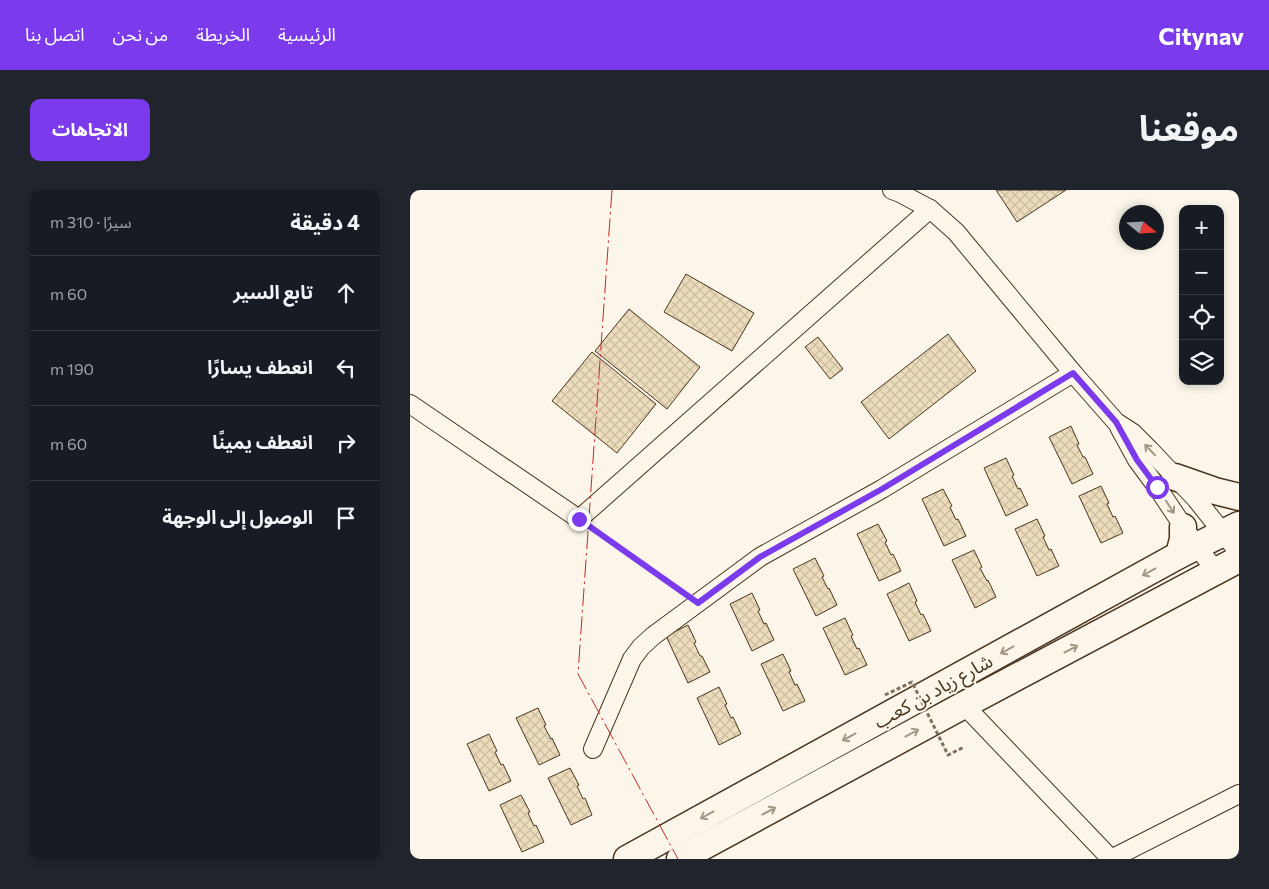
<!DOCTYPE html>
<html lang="ar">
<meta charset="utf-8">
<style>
body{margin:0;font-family:Commissioner,"Noto Sans Arabic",sans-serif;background:#20242c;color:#f1f3f6;direction:rtl}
.controls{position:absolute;right:15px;top:15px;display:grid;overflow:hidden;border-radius:10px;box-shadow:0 2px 8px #0003}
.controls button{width:45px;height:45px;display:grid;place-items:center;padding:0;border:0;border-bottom:1px solid #363941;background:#171b24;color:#f1f3f6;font:25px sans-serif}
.compass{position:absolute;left:709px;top:15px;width:45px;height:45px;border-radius:50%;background:#171b24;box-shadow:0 2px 8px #0003;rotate:108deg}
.stop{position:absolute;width:15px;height:15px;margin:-11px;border:4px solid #7c3aed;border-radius:50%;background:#fff}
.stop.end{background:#7c3aed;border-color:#fff;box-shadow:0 1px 5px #0008}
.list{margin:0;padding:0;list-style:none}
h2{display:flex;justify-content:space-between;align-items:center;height:65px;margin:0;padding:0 20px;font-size:21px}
h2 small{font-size:16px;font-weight:400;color:#9ea1a6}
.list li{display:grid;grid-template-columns:32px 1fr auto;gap:15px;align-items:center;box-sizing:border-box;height:75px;padding:0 20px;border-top:1px solid #363941}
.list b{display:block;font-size:19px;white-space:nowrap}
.list em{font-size:16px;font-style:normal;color:#9ea1a6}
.icon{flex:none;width:28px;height:28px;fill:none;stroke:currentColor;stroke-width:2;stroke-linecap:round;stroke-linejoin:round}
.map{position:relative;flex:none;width:829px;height:669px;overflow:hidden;direction:ltr;border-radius:10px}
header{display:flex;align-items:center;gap:30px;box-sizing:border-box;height:70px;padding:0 25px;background:#7c3aed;color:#fff}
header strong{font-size:24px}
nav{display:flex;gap:28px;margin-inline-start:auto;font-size:18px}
.intro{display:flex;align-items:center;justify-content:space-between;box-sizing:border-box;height:120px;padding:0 30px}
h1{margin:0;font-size:35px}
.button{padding:12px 22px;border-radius:10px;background:#7c3aed;color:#fff;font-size:18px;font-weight:700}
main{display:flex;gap:30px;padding:0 30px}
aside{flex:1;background:#171b24;border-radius:10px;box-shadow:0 2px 8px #0003}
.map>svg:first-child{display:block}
.building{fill:url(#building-cross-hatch);stroke:#4a3520}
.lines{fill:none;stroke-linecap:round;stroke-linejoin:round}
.minor-casing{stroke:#4a3520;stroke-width:20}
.highway-casing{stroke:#4a3520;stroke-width:29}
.path{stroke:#7f6f5c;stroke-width:3;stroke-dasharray:4 2.5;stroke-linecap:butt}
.minor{stroke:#fbf6e9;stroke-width:18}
.highway{stroke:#fbf6e9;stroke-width:26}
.path-bridge{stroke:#7f6f5c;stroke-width:3;stroke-dasharray:4 2.5;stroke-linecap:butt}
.power{stroke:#c62828;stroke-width:1;stroke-dasharray:18 4 2.5 4;stroke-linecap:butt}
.oneway{stroke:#a29684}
.route{stroke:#7c3aed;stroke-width:6}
.labels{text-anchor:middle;stroke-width:4;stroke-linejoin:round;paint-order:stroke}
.street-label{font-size:19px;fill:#4a3520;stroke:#fbf6e9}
</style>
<header>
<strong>Citynav</strong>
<nav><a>الرئيسية</a><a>الخريطة</a><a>من نحن</a><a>اتصل بنا</a></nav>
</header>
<div class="intro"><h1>موقعنا</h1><a class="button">الاتجاهات</a></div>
<main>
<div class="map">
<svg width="829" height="669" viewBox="0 0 829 669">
<defs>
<pattern id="building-cross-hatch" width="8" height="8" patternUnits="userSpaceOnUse" patternTransform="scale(1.25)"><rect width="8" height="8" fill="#ecdcbc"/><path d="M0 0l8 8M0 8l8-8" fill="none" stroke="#ccbda1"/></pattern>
</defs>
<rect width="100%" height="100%" fill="#fbf6e9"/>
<g class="building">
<path d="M586,0H656L607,32Z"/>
<path d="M276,84L344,123L322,161L254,122Z"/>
<path d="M219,119L290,177L257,219L185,161Z"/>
<path d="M538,144L566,181L479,249L451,212Z"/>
<path d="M408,147L433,179L420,189L395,157Z"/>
<path d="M182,162L246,214L207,263L142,211Z"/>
<path d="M661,236L669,254L667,255L673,267H675L683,284L662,294L639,247Z"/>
<path d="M596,268L604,285L602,286L608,299L610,298L618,315L596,326L574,278Z"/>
<path d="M691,296L699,313L697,314L703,327L705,326L713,343L691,353L669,306Z"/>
<path d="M533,299L542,316L540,317L546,330L548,329L556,346L534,356L512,309Z"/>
<path d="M627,329L635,346L633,347L639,360L641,359L649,376L627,386L605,339Z"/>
<path d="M468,334L477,351L475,352L481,365L483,364L491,381L469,391L447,344Z"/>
<path d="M564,360L572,377L570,378L577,391L578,390L586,407L565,418L542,370Z"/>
<path d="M405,368L414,386L412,387L418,399L419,398L427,415L406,426L383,379Z"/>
<path d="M499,393L507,411L505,412L511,425L513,424L521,441L499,451L477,404Z"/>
<path d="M342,403L350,420L348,421L354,434L356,433L364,450L342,461L320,414Z"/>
<path d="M435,428L443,445L441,446L447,459L449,458L457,475L435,485L413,438Z"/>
<path d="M278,435L286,452L284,453L290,466H292L300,482L278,493L256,446Z"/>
<path d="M373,464L381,481L379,482L385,495L387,494L395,511L373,521L351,474Z"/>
<path d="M309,497L317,514L315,515L321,528L323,527L331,544L309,555L287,508Z"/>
<path d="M128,518L136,535L134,536L141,549L142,548L150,565L129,575L106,528Z"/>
<path d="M79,544L87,561L85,562L91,575L93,574L101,591L79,601L57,554Z"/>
<path d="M160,578L169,595L167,596L173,609L175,608L182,625L161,635L138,588Z"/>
<path d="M111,605L120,622L118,623L124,636L126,635L134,652L112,662L90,615Z"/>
</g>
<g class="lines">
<g class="minor-casing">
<g id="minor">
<path d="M482,0L490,3L520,19L546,42L663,183L706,232L723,243L740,260L786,309L829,363"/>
<path d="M0,214L169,329L520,19"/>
<path d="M709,237L727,270L747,297L787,357L807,382"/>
<path d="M554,515L701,669"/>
<path d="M183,559L222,469L231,457L243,446L350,367L472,299L663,183"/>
<path d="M701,669L829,604"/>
</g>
</g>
<g class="highway-casing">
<g id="highway">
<path d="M765,287L805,301L829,307"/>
<path d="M769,365L773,349V337"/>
<path d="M217,669L769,365L829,335"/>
<path d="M270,669L554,515L829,369"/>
</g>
</g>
<path class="path" d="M182,338L275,404"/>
<use href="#minor" class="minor"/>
<use href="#highway" class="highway"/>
<path class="path-bridge" d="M475,505L502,492L538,565L554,557"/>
<path class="power" d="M202,0L168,484L268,669"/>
</g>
<defs><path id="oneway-shaft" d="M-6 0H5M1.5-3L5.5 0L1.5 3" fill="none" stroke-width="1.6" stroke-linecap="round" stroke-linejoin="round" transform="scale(1.25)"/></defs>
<g class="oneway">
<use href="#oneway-shaft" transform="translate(740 260) rotate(-134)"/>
<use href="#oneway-shaft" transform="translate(760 317) rotate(57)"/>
<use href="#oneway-shaft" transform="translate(739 382) rotate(151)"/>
<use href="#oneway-shaft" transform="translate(661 459) rotate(-28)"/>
<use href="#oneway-shaft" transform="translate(597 460) rotate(151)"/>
<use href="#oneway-shaft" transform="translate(502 543) rotate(-28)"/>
<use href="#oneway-shaft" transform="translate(439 547) rotate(151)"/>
<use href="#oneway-shaft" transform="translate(359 621) rotate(-28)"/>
<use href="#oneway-shaft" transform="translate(297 625) rotate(151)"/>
</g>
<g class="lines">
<path class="route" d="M169,329L288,413L350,367L472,299L663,183L706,232L727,270L747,297"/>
</g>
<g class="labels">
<g class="street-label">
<text transform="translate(523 501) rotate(-29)" y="7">شارع زياد بن كعب</text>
</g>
</g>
</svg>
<div class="controls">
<button>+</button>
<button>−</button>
<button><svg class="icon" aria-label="locate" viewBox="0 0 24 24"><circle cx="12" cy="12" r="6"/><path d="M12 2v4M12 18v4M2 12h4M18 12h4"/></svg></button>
<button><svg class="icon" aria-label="layers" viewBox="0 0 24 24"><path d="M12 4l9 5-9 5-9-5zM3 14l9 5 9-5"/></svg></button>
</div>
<svg class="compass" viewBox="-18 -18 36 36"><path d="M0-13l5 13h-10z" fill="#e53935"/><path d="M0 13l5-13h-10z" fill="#9ea1a6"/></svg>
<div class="stop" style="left:747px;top:297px"></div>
<div class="stop end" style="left:169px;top:329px"></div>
</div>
<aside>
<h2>4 دقيقة<small>سيرًا · 310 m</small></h2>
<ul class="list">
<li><svg class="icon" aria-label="ahead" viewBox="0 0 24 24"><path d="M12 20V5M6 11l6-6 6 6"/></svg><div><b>تابع السير</b></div><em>60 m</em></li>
<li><svg class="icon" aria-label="left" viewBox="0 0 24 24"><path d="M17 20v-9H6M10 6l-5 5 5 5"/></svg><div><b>انعطف يسارًا</b></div><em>190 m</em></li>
<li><svg class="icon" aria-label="right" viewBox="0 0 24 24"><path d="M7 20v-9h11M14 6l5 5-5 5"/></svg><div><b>انعطف يمينًا</b></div><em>60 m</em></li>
<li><svg class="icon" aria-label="arrive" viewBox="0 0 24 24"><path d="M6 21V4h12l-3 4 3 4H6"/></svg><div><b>الوصول إلى الوجهة</b></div></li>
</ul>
</aside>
</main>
